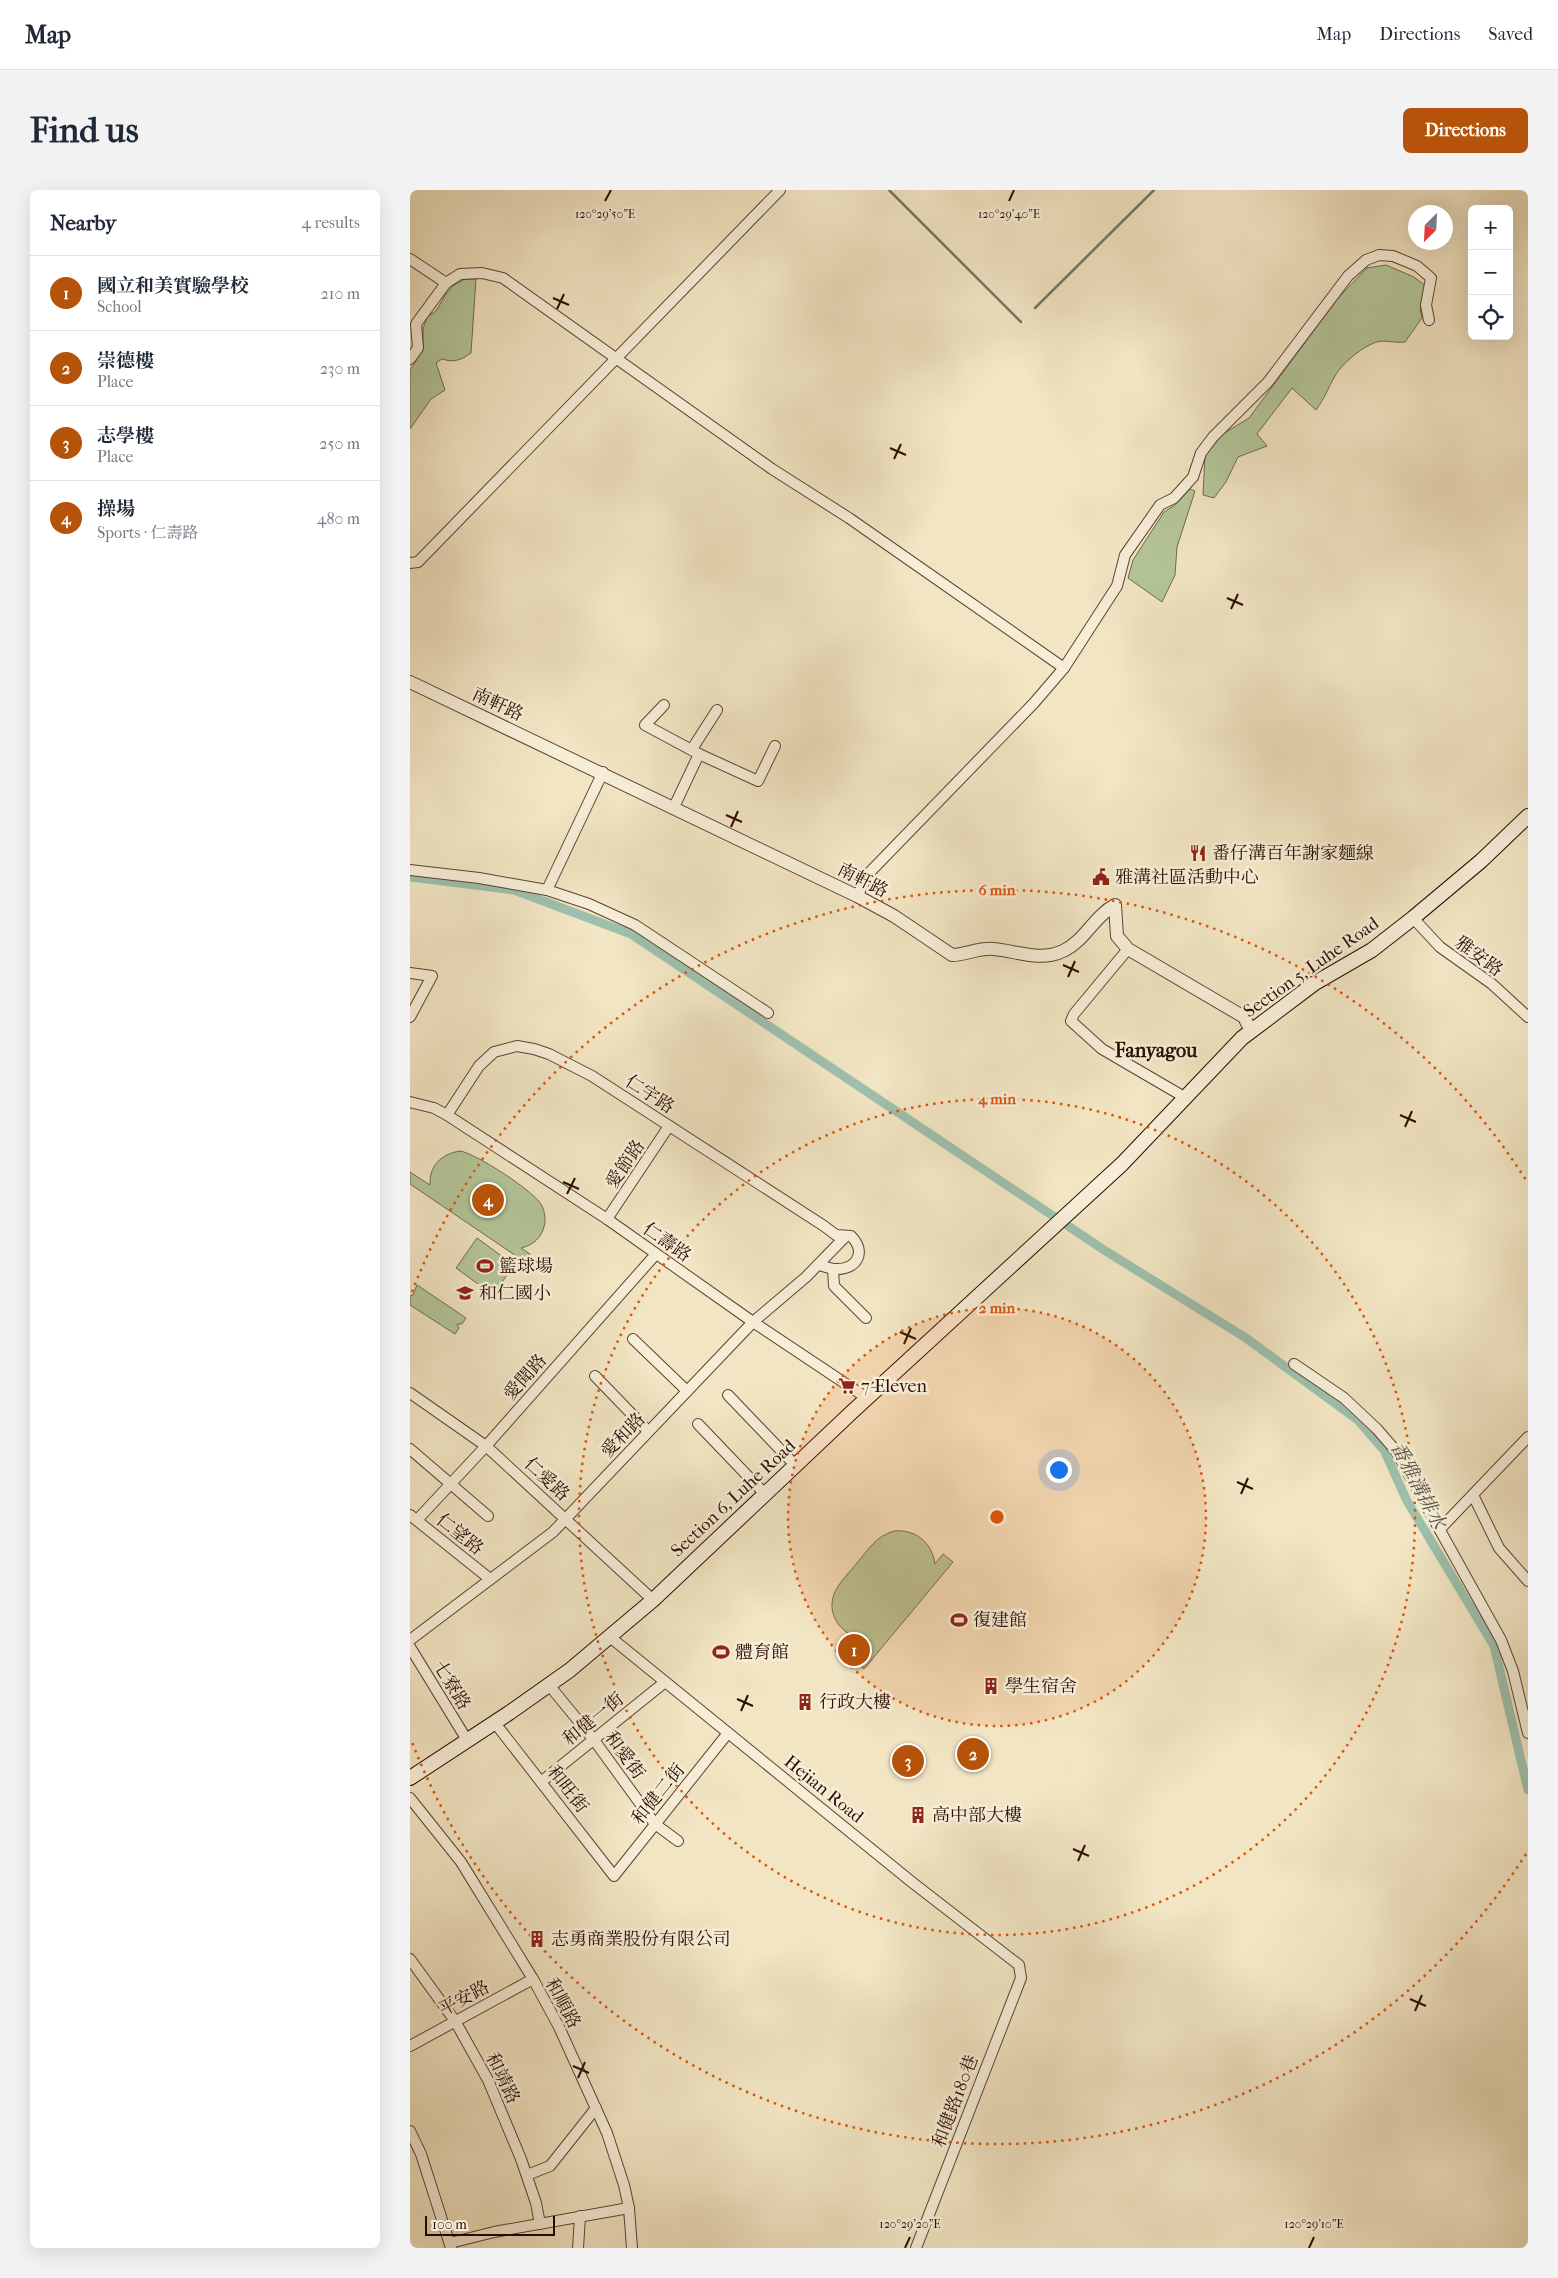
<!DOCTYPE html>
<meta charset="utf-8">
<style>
body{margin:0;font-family:"IM FELL French Canon","Noto Serif TC",serif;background:#f2f2f3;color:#1f2937}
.controls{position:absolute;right:15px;top:15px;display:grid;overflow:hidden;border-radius:8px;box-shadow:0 5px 20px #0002}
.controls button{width:45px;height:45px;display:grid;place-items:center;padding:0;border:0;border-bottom:1px solid #e0e1e3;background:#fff;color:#1f2937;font:25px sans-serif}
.compass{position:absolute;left:998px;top:15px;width:45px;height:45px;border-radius:50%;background:#fff;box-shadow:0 5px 20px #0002;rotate:204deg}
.scale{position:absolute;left:15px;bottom:12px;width:130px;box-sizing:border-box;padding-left:5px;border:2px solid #2a0c00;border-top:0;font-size:14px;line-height:18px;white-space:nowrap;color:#2a0c00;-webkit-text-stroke:4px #f7eed8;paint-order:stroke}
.you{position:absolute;left:648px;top:1279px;width:18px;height:18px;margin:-12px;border:4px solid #fff;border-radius:50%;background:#1a73e8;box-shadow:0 0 0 8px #1a73e833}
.badge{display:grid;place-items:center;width:32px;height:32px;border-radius:50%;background:#b45309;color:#fff;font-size:16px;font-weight:700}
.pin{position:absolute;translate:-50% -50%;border:2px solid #fff;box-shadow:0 1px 5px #0006}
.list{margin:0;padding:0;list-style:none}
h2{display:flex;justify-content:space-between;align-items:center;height:65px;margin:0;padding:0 20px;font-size:21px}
h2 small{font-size:16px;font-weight:400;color:#747a83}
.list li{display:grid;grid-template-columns:32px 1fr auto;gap:15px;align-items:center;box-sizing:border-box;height:75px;padding:0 20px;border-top:1px solid #e0e1e3}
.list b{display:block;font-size:19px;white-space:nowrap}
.list p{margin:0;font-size:16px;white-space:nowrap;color:#747a83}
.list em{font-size:16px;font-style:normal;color:#747a83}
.icon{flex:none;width:28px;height:28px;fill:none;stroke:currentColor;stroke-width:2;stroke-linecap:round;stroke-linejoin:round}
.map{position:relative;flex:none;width:1118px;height:2058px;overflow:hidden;border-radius:8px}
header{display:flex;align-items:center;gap:30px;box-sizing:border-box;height:70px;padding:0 25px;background:#fff;border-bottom:1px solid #e0e1e3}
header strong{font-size:24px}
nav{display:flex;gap:28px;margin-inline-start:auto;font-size:18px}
.intro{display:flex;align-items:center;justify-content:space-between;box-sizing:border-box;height:120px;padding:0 30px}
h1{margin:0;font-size:35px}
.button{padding:12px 22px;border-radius:8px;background:#b45309;color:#fff;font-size:18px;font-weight:700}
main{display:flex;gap:30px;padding:0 30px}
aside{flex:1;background:#fff;border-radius:8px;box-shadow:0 5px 20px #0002}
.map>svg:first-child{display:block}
.green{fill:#b4c699;stroke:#6f694c}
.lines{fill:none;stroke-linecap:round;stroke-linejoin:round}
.stream{stroke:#6f7868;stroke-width:2.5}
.canal{stroke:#9dc0ad;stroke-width:9}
.minor-casing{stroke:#5c4231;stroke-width:12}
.tertiary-casing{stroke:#5c4231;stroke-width:14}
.secondary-casing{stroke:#2a0c00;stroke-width:16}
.minor{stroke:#f7eed8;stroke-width:10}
.tertiary{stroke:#f7eed8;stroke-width:12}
.secondary{stroke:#f7eed8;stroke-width:14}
.ticks{fill:none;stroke:#2a0c00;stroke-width:2}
.ring{fill:none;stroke:#de550b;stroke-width:2.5;stroke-dasharray:2.5 5}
.labels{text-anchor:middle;stroke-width:5;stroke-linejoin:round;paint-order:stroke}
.street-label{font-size:18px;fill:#2a0c00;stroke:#f7eed8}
.poi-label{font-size:18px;fill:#2a0c00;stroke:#f7eed8;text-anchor:start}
.water-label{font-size:19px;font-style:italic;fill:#585445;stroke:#f7eed8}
.quarter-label{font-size:20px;font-weight:bold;fill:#2a0c00;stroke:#f7eed8}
.ticks-label{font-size:12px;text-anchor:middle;fill:#2a0c00;stroke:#f7eed8;stroke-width:5;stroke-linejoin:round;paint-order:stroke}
.centre{fill:#de550b;stroke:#f7eed8;stroke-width:2.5}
.ring-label{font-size:15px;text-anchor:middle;font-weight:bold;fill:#de550b;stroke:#f7eed8;stroke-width:5;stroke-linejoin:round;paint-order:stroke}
</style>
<header>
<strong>Map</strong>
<nav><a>Map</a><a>Directions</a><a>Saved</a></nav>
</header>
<div class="intro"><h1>Find us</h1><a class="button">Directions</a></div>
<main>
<aside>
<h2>Nearby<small>4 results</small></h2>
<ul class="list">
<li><span class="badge">1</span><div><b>國立和美實驗學校</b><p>School</p></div><em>210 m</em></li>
<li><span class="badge">2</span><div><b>崇德樓</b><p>Place</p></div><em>230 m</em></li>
<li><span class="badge">3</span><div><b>志學樓</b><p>Place</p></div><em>250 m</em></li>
<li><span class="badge">4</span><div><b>操場</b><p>Sports · 仁壽路</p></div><em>480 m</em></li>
</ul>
</aside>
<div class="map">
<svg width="1118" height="2058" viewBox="0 0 1118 2058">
<rect width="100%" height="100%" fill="#f2e5c3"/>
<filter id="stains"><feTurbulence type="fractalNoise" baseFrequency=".004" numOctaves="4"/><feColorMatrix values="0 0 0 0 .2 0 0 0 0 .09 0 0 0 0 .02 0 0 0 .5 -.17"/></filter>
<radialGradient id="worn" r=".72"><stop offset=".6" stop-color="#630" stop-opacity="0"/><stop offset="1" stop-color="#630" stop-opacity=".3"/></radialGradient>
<g class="green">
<path d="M976,75L1004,87L1016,96L1010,119L1012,128L995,152C987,153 980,151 972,151C957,152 932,173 925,186C918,198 915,208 906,220L882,198L847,244L857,256L828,267L816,292L804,308L793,305L795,266L813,244L839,228L929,107L957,78Z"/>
<path d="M55,89H66L61,163C51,170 44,173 32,169L26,173L35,200L21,209L0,239V180L13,160V139L17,127L26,121L36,104L44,95Z"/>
<path d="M780,299L785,301L767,357L765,385L752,412L718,388L723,370L754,322L765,315Z"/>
<path d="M50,961C65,963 126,1002 132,1016C136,1025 136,1034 132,1042C128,1051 120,1056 111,1058L120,1064L115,1072L0,994V982L20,995C19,976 31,964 50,961Z"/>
<path d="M67,1048L104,1075L83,1105L46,1078Z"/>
<path d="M7,1095L56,1128L52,1134H47L49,1138L45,1144L0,1115V1106L3,1105Z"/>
<path d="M484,1341C505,1339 522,1352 525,1374L533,1364L543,1372L454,1479L444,1471L460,1451C437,1449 415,1429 424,1404C429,1392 439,1383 447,1373C458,1360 466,1346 484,1341Z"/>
</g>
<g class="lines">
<g class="stream">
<path d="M479,0L611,132"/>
<path d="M625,118L744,0"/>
</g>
<path class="canal" d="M0,687L104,700L221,744L694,1060L836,1148L948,1230L974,1260L997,1311L1084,1456L1118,1600"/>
<g class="minor-casing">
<g id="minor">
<path d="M0,69L36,93L50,84L72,83L93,88L362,279L439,328L654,478"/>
<path d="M0,169L8,158L6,134L36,93"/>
<path d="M0,373L8,372L370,0"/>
<path d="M254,515L235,535L289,564L348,591L365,556"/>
<path d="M282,559L307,520"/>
<path d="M264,617L289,564"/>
<path d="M0,680L69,688L137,700L179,714L225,735L358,823"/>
<path d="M137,700L193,582"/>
<path d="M447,706L460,682L624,513L654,478L707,396L715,365L750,315L764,308L783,287L791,263L803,247L858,192L938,86L956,70L969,65L983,66L1007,76L1021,88L1016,115L1019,130"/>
<path d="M1003,728L1030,757L1082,794L1118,827"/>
<path d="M718,759L664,824L661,831L692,859L776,908"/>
<path d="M0,783L22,786L0,827"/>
<path d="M0,912L24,918L37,925L197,1029L343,1132L457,1208"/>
<path d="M37,925L69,876L84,862L107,856L124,859L139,864L182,886L414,1036L426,1045L441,1046C457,1062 447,1080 425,1079C420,1079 414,1076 409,1075"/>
<path d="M197,1029L259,936"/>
<path d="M423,1079L424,1096L456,1128"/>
<path d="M223,1149L277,1201"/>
<path d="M884,1174L934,1208L967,1239L986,1261L1091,1450L1103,1481L1118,1543"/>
<path d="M185,1186L238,1241"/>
<path d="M0,1203L76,1256L243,1410"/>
<path d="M318,1205L385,1275"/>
<path d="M288,1234L355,1304"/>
<path d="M0,1259L78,1326"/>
<path d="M1063,1305L1089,1358L1118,1391"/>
<path d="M0,1325L80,1389"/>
<path d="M7,1330L76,1256L246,1064"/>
<path d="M1030,1339L1118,1247"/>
<path d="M200,1447L503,1693L609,1775L611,1788L506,2058"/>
<path d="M0,1450L143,1342L343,1132L396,1087L436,1046"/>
<path d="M0,1457L57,1550"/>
<path d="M139,1495L184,1550L245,1634L268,1651"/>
<path d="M85,1533L204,1686L318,1543"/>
<path d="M131,1592L255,1492"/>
<path d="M0,1608L51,1672L123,1789L149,1837L197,1943L214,1995L219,2018L222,2058"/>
<path d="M0,1769L45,1831L78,1890L111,1969L126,2013L130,2034"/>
<path d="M0,1856L123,1789"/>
<path d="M0,1941L11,1964L41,2058"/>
<path d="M117,1985L140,1976L186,1918"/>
<path d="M40,2053L84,2042L219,2018"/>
<path d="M168,2058L170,2026"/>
</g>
</g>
<g class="tertiary-casing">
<path id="tertiary" d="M0,492L447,706L484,726L542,765C556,765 570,757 584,759C607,761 630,772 653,761C675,751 684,726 705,715L707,746L718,759L834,827L841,841"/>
</g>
<g class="secondary-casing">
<path id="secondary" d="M0,1588L99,1523L160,1480L243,1410L443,1221L712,974L832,848L905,793L962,760L1003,728L1071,671L1118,626"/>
</g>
<use href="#minor" class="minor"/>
<use href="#tertiary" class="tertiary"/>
<use href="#secondary" class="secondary"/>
</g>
<path class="ticks" d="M195,11L201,0M599,11L604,0M143,108L159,115M147,119L154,104M480,258L496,265M484,269L491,254M817,408L833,415M821,419L828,404M316,625L332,632M321,637L328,621M653,775L669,782M658,787L665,771M990,925L1006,932M995,937L1002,921M153,992L169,999M157,1004L165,988M490,1142L506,1149M494,1154L501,1138M827,1292L843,1299M831,1304L838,1288M327,1509L343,1516M331,1521L338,1505M663,1659L679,1666M668,1671L675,1655M1000,1809L1016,1816M1005,1821L1012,1805M163,1876L179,1883M168,1888L175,1872M495,2058L500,2047M899,2058L904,2047"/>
<circle cx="587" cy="1327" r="209" fill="#de550b" fill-opacity=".12"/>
<g class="ring">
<circle cx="587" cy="1327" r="209"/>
<circle cx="587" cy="1327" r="418"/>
<path d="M1116 1664A627 627 0 0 1 2 1552M2 1102A627 627 0 0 1 1116 990"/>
</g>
<defs>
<g id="restaurant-bare" transform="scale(1.35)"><path d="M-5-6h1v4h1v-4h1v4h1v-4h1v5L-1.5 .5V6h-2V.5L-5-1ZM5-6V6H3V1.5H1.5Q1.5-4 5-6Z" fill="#8f2418" stroke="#f7eed8" stroke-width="2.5" paint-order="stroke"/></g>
<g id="civic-bare" transform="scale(1.35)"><path d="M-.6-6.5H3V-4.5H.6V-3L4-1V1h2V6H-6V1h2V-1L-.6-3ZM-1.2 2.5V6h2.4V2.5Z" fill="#8f2418" stroke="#f7eed8" stroke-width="2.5" paint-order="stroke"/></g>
<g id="stadium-bare" transform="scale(1.35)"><path d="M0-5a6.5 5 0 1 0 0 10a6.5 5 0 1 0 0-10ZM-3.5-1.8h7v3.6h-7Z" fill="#8f2418" stroke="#f7eed8" stroke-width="2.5" paint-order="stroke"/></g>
<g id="school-bare" transform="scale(1.35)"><path d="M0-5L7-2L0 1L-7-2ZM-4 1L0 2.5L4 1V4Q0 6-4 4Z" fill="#8f2418" stroke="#f7eed8" stroke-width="2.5" paint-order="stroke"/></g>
<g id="supermarket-bare" transform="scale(1.35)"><path d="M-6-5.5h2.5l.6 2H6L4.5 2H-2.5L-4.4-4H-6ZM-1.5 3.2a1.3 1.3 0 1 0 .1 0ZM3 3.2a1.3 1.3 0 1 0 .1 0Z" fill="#8f2418" stroke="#f7eed8" stroke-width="2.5" paint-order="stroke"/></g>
<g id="building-bare" transform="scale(1.35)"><path d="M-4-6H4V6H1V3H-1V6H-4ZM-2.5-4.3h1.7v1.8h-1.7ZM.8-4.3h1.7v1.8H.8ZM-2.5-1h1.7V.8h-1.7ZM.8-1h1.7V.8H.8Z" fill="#8f2418" stroke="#f7eed8" stroke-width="2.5" paint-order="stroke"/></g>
</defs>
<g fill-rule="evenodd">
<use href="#restaurant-bare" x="788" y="663"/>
<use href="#civic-bare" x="691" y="687"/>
<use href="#stadium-bare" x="75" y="1076"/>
<use href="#school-bare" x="55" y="1103"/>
<use href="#supermarket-bare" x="437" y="1196"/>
<use href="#stadium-bare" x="549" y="1430"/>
<use href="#stadium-bare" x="311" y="1462"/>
<use href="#building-bare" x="581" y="1496"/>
<use href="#building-bare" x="395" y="1512"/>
<use href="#building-bare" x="508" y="1625"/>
<use href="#building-bare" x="127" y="1749"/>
</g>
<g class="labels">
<g class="street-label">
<text transform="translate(88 514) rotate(25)" y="6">南軒路</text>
<text transform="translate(453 690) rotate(27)" y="6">南軒路</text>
<text transform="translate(1069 766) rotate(36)" y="6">雅安路</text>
<text transform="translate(901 777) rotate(-35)" y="6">Section 5, Luhe Road</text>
<text transform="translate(240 904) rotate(33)" y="6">仁宇路</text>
<text transform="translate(215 974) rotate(-56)" y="6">愛節路</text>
<text transform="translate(257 1052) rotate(35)" y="6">仁壽路</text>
<text transform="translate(115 1187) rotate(-49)" y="6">愛聞路</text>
<text transform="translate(213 1245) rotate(-46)" y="6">愛和路</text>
<text transform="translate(137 1289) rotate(43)" y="6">仁愛路</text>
<text transform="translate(323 1308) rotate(-43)" y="6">Section 6, Luhe Road</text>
<text transform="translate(50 1344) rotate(39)" y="6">仁望路</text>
<text transform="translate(42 1495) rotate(59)" y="6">七寮路</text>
<text transform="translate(183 1529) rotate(-39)" y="6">和健一街</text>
<text transform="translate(215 1565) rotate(54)" y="6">和愛街</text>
<text transform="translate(158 1599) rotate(52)" y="6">和旺街</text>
<text transform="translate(414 1599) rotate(39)" y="6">Hejian Road</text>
<text transform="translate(248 1604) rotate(-51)" y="6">和健二街</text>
<text transform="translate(54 1808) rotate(-28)" y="6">平安路</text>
<text transform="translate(153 1813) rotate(62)" y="6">和順路</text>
<text transform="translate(93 1888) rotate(64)" y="6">和靖路</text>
<text transform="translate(545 1911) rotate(-69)" y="6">和健路180巷</text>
</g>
<g class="poi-label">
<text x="802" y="669">番仔溝百年謝家麵線</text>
<text x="705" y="693">雅溝社區活動中心</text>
<text x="89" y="1082">籃球場</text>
<text x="69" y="1109">和仁國小</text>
<text x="451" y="1202">7-Eleven</text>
<text x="563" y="1436">復建館</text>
<text x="325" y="1468">體育館</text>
<text x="595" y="1502">學生宿舍</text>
<text x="409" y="1518">行政大樓</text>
<text x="522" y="1631">高中部大樓</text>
<text x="141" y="1755">志勇商業股份有限公司</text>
</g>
<g class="water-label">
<text transform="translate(1009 1295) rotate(62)" y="7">番雅溝排水</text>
</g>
<g class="quarter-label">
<text x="746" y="867">Fanyagou</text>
</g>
</g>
<g class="ticks-label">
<text x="195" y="28">120°29'50"E</text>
<text x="599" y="28">120°29'40"E</text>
<text x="500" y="2038">120°29'20"E</text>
<text x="904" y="2038">120°29'10"E</text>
</g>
<circle cx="587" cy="1327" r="8" class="centre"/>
<g class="ring-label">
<text x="587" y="705">6 min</text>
<text x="587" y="914">4 min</text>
<text x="587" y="1123">2 min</text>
</g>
<rect width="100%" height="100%" filter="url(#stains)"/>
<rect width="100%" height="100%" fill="url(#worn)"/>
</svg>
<div class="controls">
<button>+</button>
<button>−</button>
<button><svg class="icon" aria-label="locate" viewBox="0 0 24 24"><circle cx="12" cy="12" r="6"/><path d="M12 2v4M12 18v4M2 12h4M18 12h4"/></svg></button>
</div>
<svg class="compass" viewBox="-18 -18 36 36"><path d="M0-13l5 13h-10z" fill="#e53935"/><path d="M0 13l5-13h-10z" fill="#747a83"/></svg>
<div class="scale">100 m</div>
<div class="you"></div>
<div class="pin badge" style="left:444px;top:1460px">1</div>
<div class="pin badge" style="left:563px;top:1564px">2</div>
<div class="pin badge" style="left:498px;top:1571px">3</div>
<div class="pin badge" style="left:78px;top:1010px">4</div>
</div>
</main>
